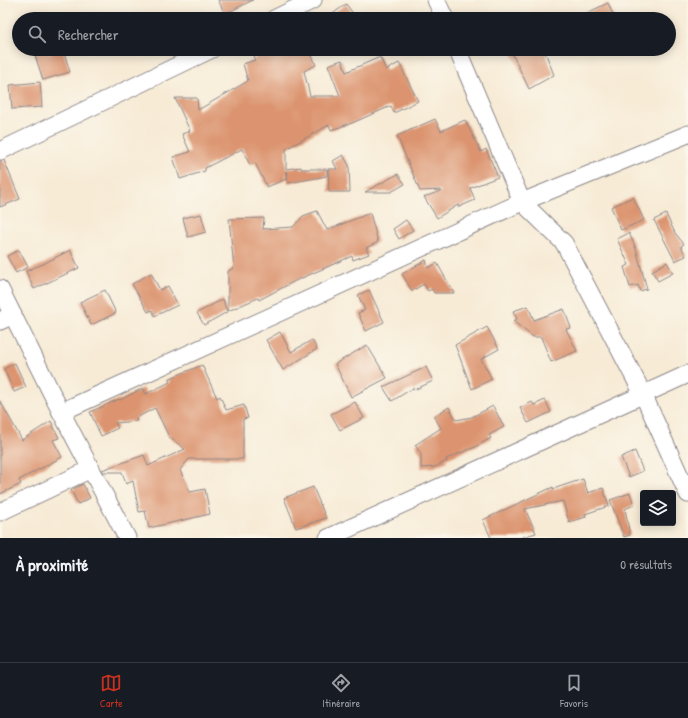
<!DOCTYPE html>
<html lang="fr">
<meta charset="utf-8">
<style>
body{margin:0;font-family:"Patrick Hand",sans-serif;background:#242831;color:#f1f3f6}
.controls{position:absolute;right:12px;bottom:12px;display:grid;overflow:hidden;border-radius:4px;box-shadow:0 2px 10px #0003}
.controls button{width:36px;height:36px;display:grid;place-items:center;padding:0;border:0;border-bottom:1px solid #363941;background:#171b24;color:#f1f3f6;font:20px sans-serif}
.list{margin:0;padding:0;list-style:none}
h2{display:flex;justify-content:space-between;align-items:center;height:52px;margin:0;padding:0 16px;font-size:17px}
h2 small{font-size:13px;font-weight:400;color:#9ea1a6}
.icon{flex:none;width:22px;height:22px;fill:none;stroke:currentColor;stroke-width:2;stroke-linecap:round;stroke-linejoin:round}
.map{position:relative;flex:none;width:688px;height:538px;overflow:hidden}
.search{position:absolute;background:#171b24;box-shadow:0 2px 10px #0003;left:12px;right:12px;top:12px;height:44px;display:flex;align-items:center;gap:10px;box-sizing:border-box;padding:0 14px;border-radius:22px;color:#9ea1a6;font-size:15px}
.sheet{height:124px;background:#171b24}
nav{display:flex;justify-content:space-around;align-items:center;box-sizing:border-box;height:56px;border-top:1px solid #363941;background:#171b24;font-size:11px;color:#9ea1a6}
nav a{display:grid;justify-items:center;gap:2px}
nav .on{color:#c8321e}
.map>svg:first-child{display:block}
.building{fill:#dc946f}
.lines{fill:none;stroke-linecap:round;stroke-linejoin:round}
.minor-casing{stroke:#8c8688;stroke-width:19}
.minor{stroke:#fff;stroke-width:17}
</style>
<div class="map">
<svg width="688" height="538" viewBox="0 0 688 538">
<rect width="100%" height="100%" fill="#fbf7ec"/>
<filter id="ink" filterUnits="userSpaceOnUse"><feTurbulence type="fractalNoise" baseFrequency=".025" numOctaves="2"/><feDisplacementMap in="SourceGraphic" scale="8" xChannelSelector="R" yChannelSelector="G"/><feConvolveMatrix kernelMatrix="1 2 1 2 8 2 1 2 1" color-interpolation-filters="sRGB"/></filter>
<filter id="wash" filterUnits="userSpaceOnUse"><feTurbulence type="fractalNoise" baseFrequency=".012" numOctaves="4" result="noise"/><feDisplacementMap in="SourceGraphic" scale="16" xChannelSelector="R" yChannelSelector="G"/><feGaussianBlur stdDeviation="0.9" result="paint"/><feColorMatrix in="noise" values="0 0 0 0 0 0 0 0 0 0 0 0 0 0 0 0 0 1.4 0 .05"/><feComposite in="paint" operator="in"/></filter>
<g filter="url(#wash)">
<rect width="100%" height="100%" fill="#f7ebd6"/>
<g id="blocks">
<g class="building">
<path d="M218,0H253L225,14Z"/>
<path d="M608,3L615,19H574Z"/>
<path d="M346,4L357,19H326Z"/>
<path d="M44,49H48L49,53L63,49L70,72L43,80L34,52Z"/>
<path d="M253,49H309L316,65L304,71L310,96H340L328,65L342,60L346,72L380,57L386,70L399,63L418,101L394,113L391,106L352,123L331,130L329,125L286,149V169L301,167V169H327V176L288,183L286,171V179L267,187L255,163L250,165L242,149L205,168V171L180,179L173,157L190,152L182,134L190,131L175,98H197L198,110L248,81L243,64L255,60Z"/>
<path d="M510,49H544L554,75L529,89Z"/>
<path d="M40,82L42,107L12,109L10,85Z"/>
<path d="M435,119L441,131L465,120L481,152L486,149L498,177L470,188L475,200L459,207L458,205L437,218L424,197L441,191V190L420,191L397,136Z"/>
<path d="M343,155L349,165L350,192H329L328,169H337L333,161Z"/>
<path d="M4,160L20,199L0,207V161Z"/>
<path d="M398,174L405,184L391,192H365Z"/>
<path d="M633,197L644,220L621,230L611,207Z"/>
<path d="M317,211L327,230L370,213L378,242L366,248L369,254L353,260L352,256L295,281L259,300L258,298L228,311V271L234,268L229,219L264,218L263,229L293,227L303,216Z"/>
<path d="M201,214L206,232L188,237L183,218Z"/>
<path d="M666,214L675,233L684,244L681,246L686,256L675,261L654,220Z"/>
<path d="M406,220L413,230L399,239L393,229Z"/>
<path d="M629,233L636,249L647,289L640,291L638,285L630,287L624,267L629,265L617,239Z"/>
<path d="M19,250L28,267L16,273L7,256Z"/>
<path d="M70,250L79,268L34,289L26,271L43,264Z"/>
<path d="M426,260L428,268L437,263L454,293H434L432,289L428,291L424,284L412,291L402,274Z"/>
<path d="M667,262L673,273L658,281L652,271Z"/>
<path d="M151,273L160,290L168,286L178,305L155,316L152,310L148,312L132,284Z"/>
<path d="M105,290L116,313L91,325L80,302Z"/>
<path d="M369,290L384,322L366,331L358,313L365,310L358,295Z"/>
<path d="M223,299L227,312L204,325L197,313Z"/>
<path d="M528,306L534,320L564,309L571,328L566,329L577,351L551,362L541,337H533L513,321L517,319L513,311Z"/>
<path d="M487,327L499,349L481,359L492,379L472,389L455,345Z"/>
<path d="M280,332L291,352L312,340L317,349L283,370L266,340Z"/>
<path d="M367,345L387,378L351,397L335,364Z"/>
<path d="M15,363L26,387L14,392L4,369Z"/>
<path d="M202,365L217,398L220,396L226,410L244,405L248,418L243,419V459H189L180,470L190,492L205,489L210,514L149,528L145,511L139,512L133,481L126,484L122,472H103L102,470L144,455L148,466L185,449L169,437L155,408L136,418L137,421L115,423L118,428L101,436L90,412L119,399L120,400L143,388L146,394L170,382L168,379Z"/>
<path d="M426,367L433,381L414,390L413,388L392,401L383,387Z"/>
<path d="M545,400L551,412L528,423L520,408L532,402L534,405Z"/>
<path d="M0,401L22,440L51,421L59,438L53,440L62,457L19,480L21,484L0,494Z"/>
<path d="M355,402L364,418L340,430L331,414Z"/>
<path d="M493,406L504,427L489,435L491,438L475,447L446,459L447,461L435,467L421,468V454L415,445L441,428L434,416L449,407L456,420L472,417Z"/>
<path d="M635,451L643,471L629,477L621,457Z"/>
<path d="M583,479L588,493L603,488L609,506L585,514L586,517L569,522L563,501L525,509L536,533L519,538H491L483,520L553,487V489Z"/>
<path d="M83,484L90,498L78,504L71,490Z"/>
<path d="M313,487L326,518L296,528L284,498Z"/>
<path d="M630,493L634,505L625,509L630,535L624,537L610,500Z"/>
</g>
</g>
</g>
<g filter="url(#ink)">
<use href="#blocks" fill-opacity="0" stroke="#8c8688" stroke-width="1"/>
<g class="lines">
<g class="minor-casing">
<g id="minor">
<path d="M436,0L445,19"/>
<path d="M274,19L313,0"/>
<path d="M457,49L522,202L564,243L643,394L688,494"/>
<path d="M0,151L212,49"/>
<path d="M0,289L61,412L127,538"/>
<path d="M0,321L13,315"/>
<path d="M61,412L522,202L688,134"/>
<path d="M0,512L91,469"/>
<path d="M328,538L688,374"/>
</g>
</g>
<use href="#minor" class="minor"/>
</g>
</g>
</svg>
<div class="controls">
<button><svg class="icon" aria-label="layers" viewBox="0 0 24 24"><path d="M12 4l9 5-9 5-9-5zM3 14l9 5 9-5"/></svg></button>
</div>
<div class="search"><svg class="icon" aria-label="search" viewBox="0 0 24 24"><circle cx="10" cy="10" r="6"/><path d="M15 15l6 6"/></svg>Rechercher</div>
</div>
<section class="sheet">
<h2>À proximité<small>0 résultats</small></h2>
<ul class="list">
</ul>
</section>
<nav>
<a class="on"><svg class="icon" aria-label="map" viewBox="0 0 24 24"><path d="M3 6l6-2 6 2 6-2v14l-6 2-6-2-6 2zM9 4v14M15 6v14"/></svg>Carte</a>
<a><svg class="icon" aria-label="directions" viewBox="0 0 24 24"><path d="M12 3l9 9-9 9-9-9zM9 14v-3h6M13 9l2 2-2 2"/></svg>Itinéraire</a>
<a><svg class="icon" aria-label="saved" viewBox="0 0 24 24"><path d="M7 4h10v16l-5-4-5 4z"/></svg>Favoris</a>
</nav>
